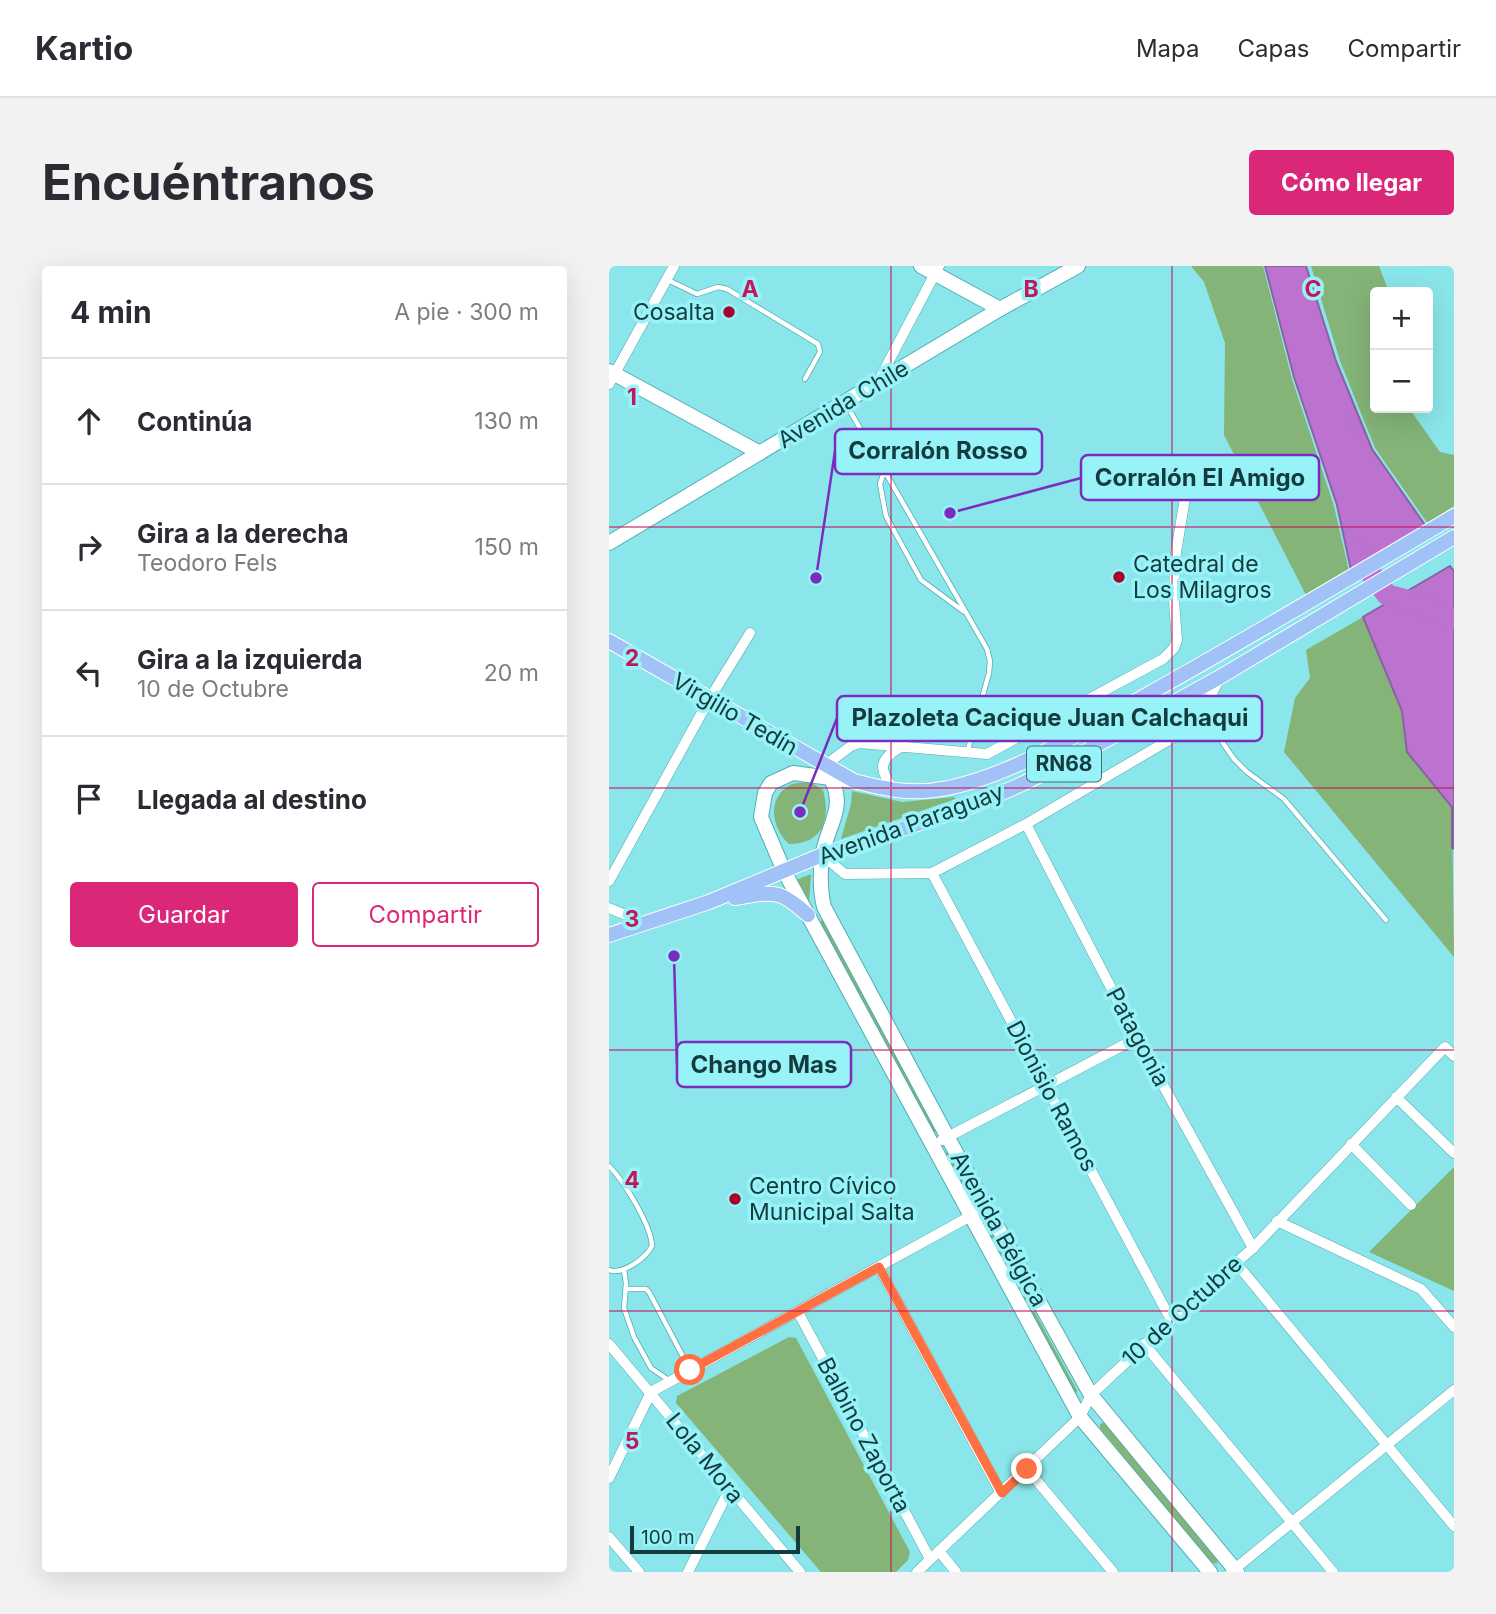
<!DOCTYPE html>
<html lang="es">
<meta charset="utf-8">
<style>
body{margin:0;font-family:Inter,sans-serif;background:#f2f2f3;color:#2b2b33}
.controls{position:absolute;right:21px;top:21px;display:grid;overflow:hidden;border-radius:7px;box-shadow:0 7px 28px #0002}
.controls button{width:63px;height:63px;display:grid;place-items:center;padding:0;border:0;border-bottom:2px solid #e1e1e2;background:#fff;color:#2b2b33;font:35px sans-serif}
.scale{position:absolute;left:21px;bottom:18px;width:170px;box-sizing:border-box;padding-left:7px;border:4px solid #143b3d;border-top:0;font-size:19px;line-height:24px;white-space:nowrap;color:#143b3d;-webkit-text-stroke:5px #97f3f7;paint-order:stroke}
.stop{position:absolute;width:21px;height:21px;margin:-16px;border:5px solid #ff7043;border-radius:50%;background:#fff}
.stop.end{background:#ff7043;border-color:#fff;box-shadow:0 2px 7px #0008}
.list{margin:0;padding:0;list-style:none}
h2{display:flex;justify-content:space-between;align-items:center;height:91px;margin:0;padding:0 28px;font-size:30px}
h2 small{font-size:23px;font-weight:400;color:#7c7c81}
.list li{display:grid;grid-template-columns:46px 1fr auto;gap:21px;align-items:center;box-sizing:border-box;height:126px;padding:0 28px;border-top:2px solid #e1e1e2}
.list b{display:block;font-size:26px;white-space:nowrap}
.list p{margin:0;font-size:23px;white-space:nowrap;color:#7c7c81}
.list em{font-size:23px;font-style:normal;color:#7c7c81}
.actions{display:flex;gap:14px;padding:21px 28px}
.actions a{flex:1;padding:16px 0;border:2px solid #db2777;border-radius:7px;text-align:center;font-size:24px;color:#db2777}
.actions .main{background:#db2777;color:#fff}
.icon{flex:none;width:38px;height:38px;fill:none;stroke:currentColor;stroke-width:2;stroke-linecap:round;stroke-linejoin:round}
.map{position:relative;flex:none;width:845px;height:1306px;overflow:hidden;border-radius:7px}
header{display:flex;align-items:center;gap:42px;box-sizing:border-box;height:98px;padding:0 35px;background:#fff;border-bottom:2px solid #e1e1e2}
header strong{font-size:33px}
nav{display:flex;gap:38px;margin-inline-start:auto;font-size:24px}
.intro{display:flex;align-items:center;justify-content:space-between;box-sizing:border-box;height:168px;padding:0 42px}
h1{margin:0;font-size:49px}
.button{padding:18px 32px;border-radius:7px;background:#db2777;color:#fff;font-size:24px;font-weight:700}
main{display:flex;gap:42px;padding:0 42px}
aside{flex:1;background:#fff;border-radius:7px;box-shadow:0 7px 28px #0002}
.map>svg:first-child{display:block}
.green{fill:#84b477}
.water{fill:#bc72cf;stroke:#8a62a3;stroke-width:2}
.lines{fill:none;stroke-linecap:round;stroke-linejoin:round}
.river{stroke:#bc72cf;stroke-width:21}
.lane-casing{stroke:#50adb1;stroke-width:6}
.street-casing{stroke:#50adb1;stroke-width:11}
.secondary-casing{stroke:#50adb1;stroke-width:16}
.primary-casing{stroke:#fff;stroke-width:16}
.lane{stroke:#fff;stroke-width:4.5}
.street{stroke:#fff;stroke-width:10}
.secondary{stroke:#fff;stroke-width:14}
.primary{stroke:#a1c2f7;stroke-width:14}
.route{stroke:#ff7043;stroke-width:9}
.grid{fill:none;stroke:#c2185b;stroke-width:2;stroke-opacity:0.55}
.poi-dot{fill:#a3052b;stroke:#97f3f7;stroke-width:2.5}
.labels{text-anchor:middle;stroke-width:7;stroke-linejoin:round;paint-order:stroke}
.shield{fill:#97f3f7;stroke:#3b7275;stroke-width:2}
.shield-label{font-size:21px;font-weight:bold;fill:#143b3d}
.poi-label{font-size:23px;fill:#143b3d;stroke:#97f3f7;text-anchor:start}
.street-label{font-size:23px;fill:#143b3d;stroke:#97f3f7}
.grid-label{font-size:23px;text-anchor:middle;font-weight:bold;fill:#c2185b;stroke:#97f3f7;stroke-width:7;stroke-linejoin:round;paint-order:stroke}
.leader{fill:none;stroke:#7b2cbf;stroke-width:2.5}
.callout-dot{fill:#7b2cbf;stroke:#97f3f7;stroke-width:2.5}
.callout{fill:#97f3f7;stroke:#7b2cbf;stroke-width:2.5}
.callout-label{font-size:24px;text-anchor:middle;font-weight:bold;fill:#143b3d}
</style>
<header>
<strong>Kartio</strong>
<nav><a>Mapa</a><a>Capas</a><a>Compartir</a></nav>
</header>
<div class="intro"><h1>Encuéntranos</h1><a class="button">Cómo llegar</a></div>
<main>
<aside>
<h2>4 min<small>A pie · 300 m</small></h2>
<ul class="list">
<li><svg class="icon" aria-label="ahead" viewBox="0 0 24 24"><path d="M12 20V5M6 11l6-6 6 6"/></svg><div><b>Continúa</b></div><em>130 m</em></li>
<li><svg class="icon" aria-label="right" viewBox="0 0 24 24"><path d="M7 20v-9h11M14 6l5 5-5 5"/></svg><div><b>Gira a la derecha</b><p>Teodoro Fels</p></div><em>150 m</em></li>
<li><svg class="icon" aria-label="left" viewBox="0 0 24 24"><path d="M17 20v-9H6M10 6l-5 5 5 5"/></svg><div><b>Gira a la izquierda</b><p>10 de Octubre</p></div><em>20 m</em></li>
<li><svg class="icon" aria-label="arrive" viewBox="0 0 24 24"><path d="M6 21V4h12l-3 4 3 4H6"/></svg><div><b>Llegada al destino</b></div></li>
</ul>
<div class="actions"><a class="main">Guardar</a><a>Compartir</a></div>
</aside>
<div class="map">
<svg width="845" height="1306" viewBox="0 0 845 1306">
<rect width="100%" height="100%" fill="#8ae6ea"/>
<g class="green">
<path d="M582,0H654L683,113L725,240L740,305L697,329L615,169L616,77L595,16Z"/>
<path d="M702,0H770L780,26H766V142H800L831,186L845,189V240L819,258L766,182L731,95Z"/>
<path d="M754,351L793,445L798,486L843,541L845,691L675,486L686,432L701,412L697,384Z"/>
<path d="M203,517L214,524C222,553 214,578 180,578C163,563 157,532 181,519C187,516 197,517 203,517Z"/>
<path d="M243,525L293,536L345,531L346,533L232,573L242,538Z"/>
<path d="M202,608L200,638L187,614Z"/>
<path d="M214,653L328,864L327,866H323L210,657Z"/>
<path d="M340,886L366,932L364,937H362L335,890L336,887Z"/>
<path d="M845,901V1025L760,986Z"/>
<path d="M379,960L468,1124L467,1129H465L375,962Z"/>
<path d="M180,1071L187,1072L301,1286L299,1294L287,1306H212L67,1137L68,1130Z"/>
<path d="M496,1156L608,1292V1298L601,1296L491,1162V1158Z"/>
</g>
<g class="water">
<path d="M656,0H697L727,95L763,183L816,259L742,304L728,239L685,111Z"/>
<path d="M841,300L845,305V583L843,582V541L798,486L793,445L754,351Z"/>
</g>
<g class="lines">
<path class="river" d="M749,282L752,294L778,329L794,333L845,353"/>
<g class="lane-casing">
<g id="lane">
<path d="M59,14L88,28L109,21L118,23L209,78L211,86L196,113"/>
<path d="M237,138L378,383L381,395L380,407L358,487"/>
<path d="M275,206L271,218L277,250L312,314L354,345"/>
<path d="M594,448L625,493L638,506L675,533L777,654"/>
<path d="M0,900C15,915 42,959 43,980C37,992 14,1009 0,1004"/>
<path d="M15,1003L17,1018L15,1042L25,1071L42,1102L61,1115"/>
<path d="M17,1023H37L40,1026L81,1104"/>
</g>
</g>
<g class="street-casing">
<g id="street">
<path d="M270,114L330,0"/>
<path d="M0,118L65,0"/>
<path d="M215,500L242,480L250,477L378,488L554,393L565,382L568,374L565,335L566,293L580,207"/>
<path d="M286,524C268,504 270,492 294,480"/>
<path d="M417,558L528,772L644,982"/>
<path d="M213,589L236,608L323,607L417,558L577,464L593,448L611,411"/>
<path d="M323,607L562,1054"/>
<path d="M0,615L101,432L141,367"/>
<path d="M0,642L34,656"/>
<path d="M787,831L845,887"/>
<path d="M333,874L528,772"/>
<path d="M742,878L802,939"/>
<path d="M668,955L812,1023L845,1061"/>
<path d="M627,997L845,1260"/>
<path d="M270,1001L392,1227"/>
<path d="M189,1046L321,1293"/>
<path d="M0,1078L191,1306"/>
<path d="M535,1078L724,1306"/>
<path d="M418,1203L504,1306"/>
<path d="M0,1212L42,1126L378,941"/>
<path d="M0,1271L30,1306"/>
<path d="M330,1285L347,1306"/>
<path d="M79,1306L121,1222"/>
<path d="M308,1306L471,1151L482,1129L562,1054L644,982L836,781L845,790"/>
<path d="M622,1306L845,1124"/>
</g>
</g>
<g class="secondary-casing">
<g id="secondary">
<path d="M312,0L391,43"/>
<path d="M0,105L151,187"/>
<path d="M0,277L391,43L469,0"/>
<path d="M219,507C240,542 218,557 213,591C211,608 211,624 215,641L339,872L482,1129L628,1306"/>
<path d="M244,515L184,507L162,517L156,527L152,551L175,605L471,1151L601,1306"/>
</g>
</g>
<g class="primary-casing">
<g id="primary">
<path d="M0,375L245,515C279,524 303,529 339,522C407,508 481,461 541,427C643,370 744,310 845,250"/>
<path d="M126,632C165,626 169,622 199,649"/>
<path d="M0,669L100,636L213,589L361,541L413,518L459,495L611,411L845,271"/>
</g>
</g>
<use href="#lane" class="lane"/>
<use href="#street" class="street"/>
<use href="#secondary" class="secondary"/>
<use href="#primary" class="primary"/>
</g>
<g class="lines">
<path class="route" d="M81,1104L270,1001L393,1227L418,1203"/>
</g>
<path class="grid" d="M282,0V1306M563,0V1306M0,261H845M0,522H845M0,784H845M0,1045H845"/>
<g class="poi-dot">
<circle cx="120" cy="46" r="7"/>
<circle cx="510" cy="311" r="7"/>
<circle cx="126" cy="933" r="7"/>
</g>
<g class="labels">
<rect class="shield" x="418" y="480.5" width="74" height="35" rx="5"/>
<g class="shield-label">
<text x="455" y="505">RN68</text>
</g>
<g class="poi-label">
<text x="106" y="54" text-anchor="end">Cosalta</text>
<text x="524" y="306">Catedral de<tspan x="524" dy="26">Los Milagros</tspan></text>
<text x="140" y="928">Centro Cívico<tspan x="140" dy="26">Municipal Salta</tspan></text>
</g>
<g class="street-label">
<text transform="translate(234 138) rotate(-31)" y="8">Avenida Chile</text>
<text transform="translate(126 448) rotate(30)" y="8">Virgilio Tedín</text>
<text transform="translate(302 558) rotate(-20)" y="8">Avenida Paraguay</text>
<text transform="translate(529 771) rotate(62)" y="8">Patagonia</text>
<text transform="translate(443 830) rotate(62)" y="8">Dionisio Ramos</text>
<text transform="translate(390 963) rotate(61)" y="8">Avenida Bélgica</text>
<text transform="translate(573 1045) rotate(-42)" y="8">10 de Octubre</text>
<text transform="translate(255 1169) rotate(62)" y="8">Balbino Zaporta</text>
<text transform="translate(96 1192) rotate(51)" y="8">Lola Mora</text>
</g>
</g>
<g class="grid-label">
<text x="141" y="31">A</text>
<text x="422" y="31">B</text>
<text x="704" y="31">C</text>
<text x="23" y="139">1</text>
<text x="23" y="400">2</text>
<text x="23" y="661">3</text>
<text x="23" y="922">4</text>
<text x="23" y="1183">5</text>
</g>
<path class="leader" d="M207 312L226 185M341 247L472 212M191 546L228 452M65 690L68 799"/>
<g class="callout-dot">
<circle cx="207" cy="312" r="7"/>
<circle cx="341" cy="247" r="7"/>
<circle cx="191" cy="546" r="7"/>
<circle cx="65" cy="690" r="7"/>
</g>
<g class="callout">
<rect x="226" y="163" width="207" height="45" rx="7"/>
<rect x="472" y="189" width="238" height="45" rx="7"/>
<rect x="228" y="430" width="425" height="45" rx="7"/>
<rect x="68" y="776" width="174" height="45" rx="7"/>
</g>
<g class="callout-label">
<text x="329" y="193">Corralón Rosso</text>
<text x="591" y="220">Corralón El Amigo</text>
<text x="441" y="460">Plazoleta Cacique Juan Calchaqui</text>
<text x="155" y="807">Chango Mas</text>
</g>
</svg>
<div class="controls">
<button>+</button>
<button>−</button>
</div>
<div class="scale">100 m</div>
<div class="stop" style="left:81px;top:1104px"></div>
<div class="stop end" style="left:418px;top:1203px"></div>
</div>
</main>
